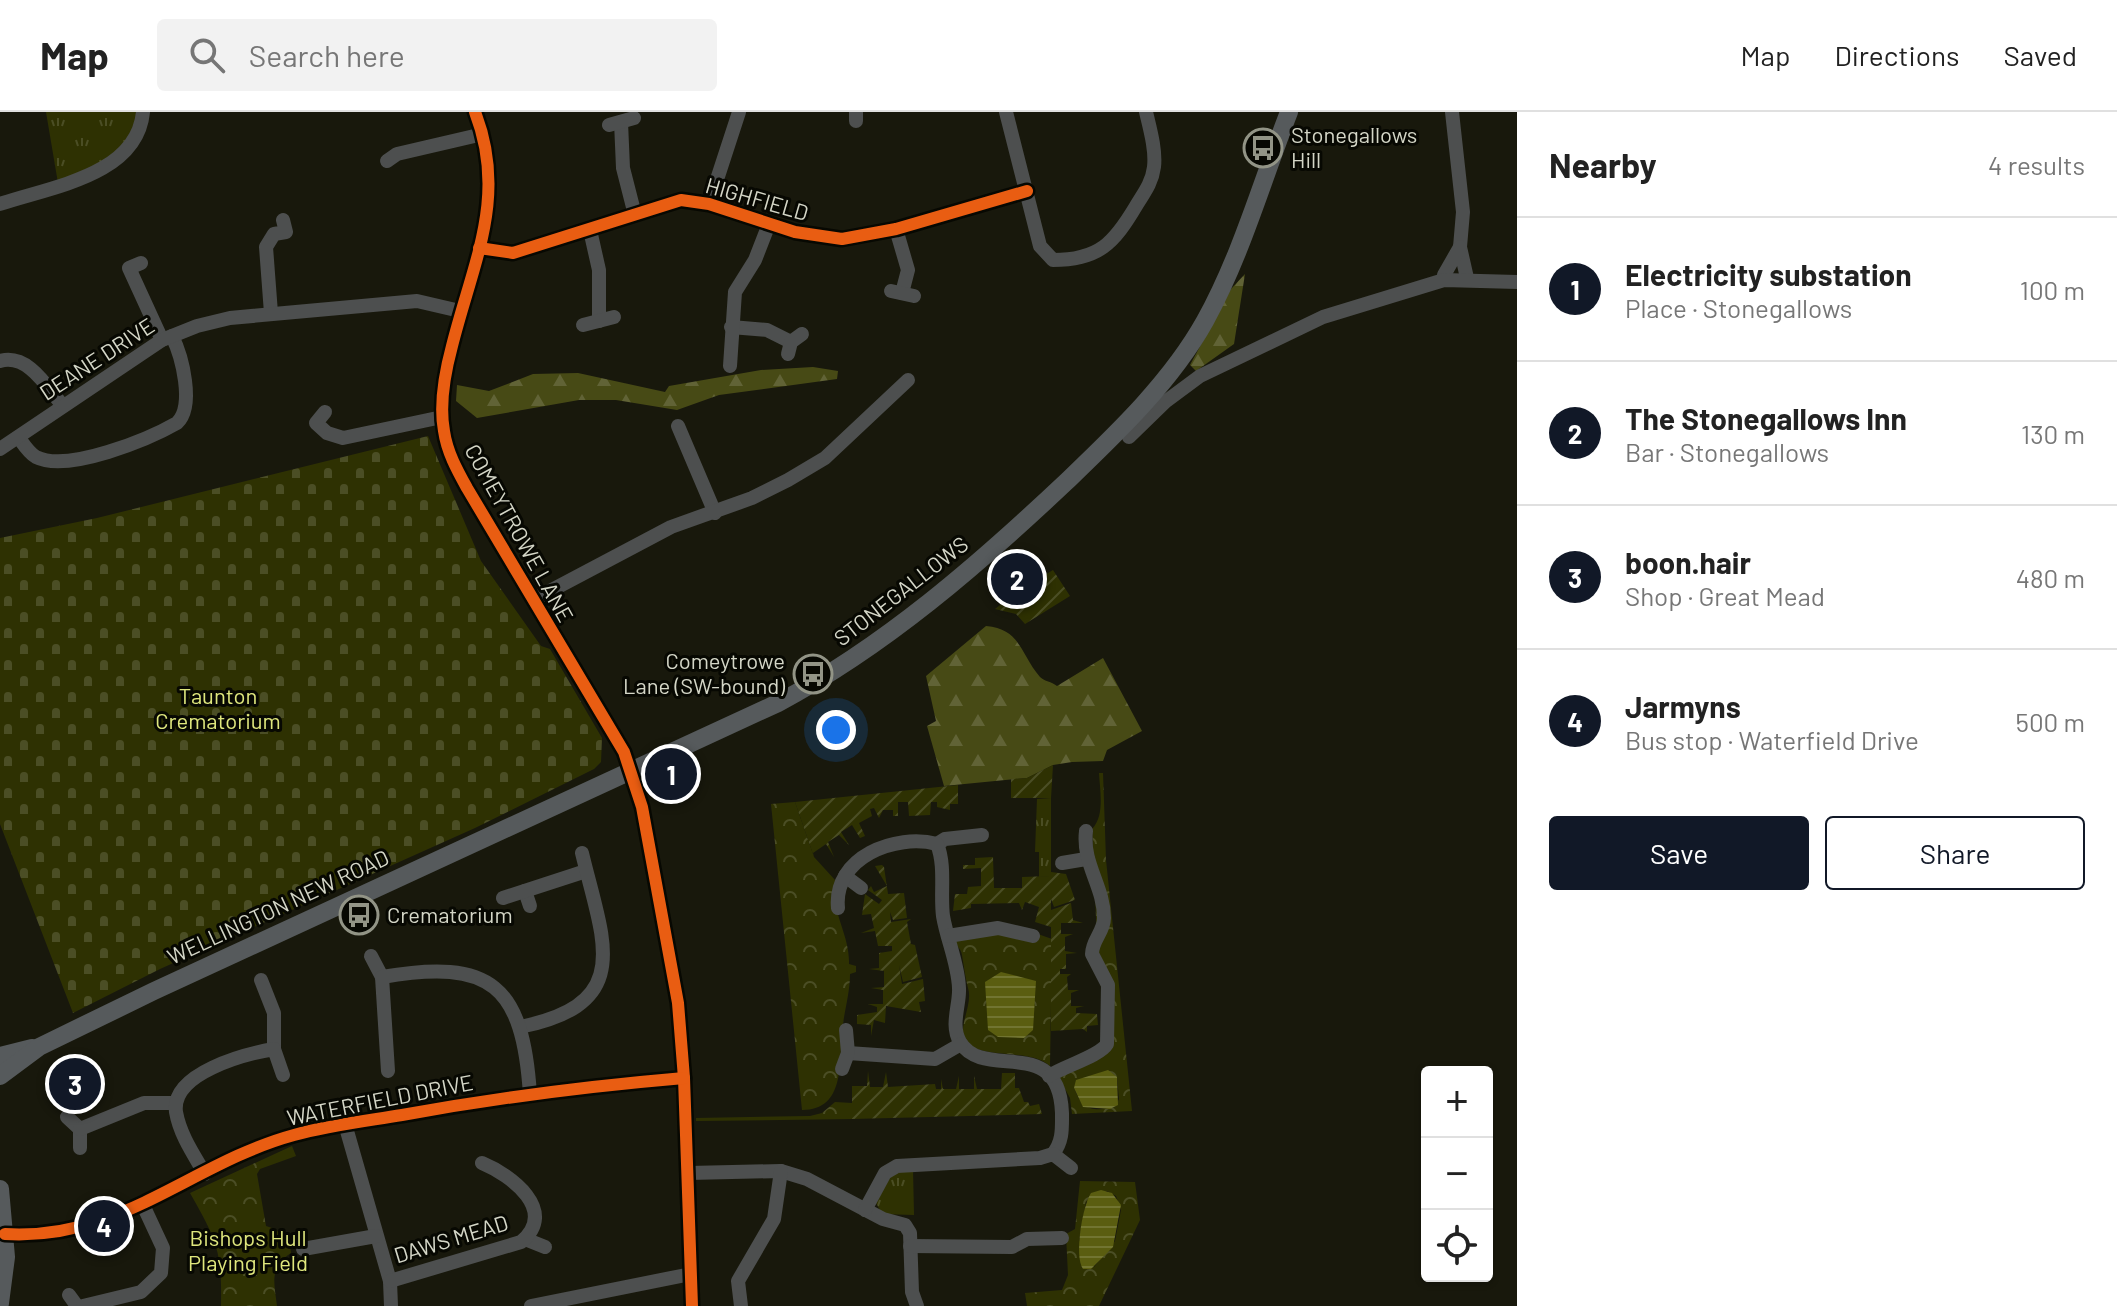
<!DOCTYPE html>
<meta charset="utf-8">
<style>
body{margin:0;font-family:Barlow,sans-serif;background:#f2f2f2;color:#222}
.controls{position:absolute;right:24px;bottom:24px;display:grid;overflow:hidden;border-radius:8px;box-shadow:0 2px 6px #0004}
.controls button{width:72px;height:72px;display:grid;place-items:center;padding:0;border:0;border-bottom:2px solid #e0e0e0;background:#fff;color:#222;font:40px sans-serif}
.you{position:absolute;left:836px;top:618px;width:28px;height:28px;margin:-20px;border:6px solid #fff;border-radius:50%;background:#1a73e8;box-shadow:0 0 0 12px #1a73e833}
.badge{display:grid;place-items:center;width:52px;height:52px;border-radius:50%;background:#111827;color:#fff;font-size:26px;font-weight:700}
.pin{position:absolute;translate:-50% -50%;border:4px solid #fff;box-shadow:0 2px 8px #0006}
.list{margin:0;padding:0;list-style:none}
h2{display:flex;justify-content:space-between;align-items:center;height:104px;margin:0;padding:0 32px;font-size:34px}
h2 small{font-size:26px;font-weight:400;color:#767676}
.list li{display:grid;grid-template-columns:52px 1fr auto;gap:24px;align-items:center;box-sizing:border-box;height:144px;padding:0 32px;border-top:2px solid #e0e0e0}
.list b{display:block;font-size:30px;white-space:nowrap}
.list p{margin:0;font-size:26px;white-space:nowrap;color:#767676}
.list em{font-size:26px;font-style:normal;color:#767676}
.actions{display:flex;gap:16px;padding:24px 32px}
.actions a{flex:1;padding:18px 0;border:2px solid #111827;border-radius:8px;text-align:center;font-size:28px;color:#111827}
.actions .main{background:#111827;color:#fff}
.icon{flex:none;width:44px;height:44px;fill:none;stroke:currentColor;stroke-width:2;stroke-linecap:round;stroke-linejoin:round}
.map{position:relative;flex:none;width:1517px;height:1194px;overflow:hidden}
header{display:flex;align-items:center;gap:48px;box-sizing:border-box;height:112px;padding:0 40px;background:#fff;border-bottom:2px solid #e0e0e0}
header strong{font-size:38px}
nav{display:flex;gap:44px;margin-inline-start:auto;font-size:28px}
.search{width:560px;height:72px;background:#f2f2f2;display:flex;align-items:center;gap:20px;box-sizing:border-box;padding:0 28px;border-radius:8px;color:#767676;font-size:30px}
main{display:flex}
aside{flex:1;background:#fff}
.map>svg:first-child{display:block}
.grass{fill:url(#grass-tufts)}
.forest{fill:url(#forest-firs)}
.cemetery{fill:url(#cemetery-stones)}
.park{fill:url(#park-crowns);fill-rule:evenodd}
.garden{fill:url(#garden-furrows)}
.water{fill:url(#water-rules)}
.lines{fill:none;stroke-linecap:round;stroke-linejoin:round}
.minor{stroke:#4d4f4f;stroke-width:14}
.major{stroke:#565a5c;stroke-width:18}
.cycleway-casing{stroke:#070802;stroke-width:17}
.cycleway{stroke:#e95d12;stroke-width:12}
.labels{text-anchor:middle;stroke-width:6;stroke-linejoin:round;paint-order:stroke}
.poi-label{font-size:22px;fill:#d4d6c7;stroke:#070802;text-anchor:start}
.street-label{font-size:22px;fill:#d4d6c7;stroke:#070802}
.park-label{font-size:22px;fill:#dfe77d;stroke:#070802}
</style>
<header>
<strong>Map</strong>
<div class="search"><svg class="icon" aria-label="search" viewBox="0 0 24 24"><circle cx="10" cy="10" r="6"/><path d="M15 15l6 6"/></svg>Search here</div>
<nav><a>Map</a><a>Directions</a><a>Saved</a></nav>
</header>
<main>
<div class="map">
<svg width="1517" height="1194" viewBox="0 0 1517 1194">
<defs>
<pattern id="grass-tufts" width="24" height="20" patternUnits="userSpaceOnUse" patternTransform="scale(2)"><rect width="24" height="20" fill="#2e3102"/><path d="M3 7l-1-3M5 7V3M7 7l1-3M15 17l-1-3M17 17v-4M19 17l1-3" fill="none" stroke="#4b4e25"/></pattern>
<pattern id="forest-firs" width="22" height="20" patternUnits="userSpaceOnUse" patternTransform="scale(2)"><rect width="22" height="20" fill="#474a15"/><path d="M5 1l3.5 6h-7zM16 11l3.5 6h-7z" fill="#616336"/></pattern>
<pattern id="cemetery-stones" width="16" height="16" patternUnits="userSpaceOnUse" patternTransform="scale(2)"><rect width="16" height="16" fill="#2e3102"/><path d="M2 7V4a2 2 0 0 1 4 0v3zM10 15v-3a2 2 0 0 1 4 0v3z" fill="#4b4e25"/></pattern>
<pattern id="park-crowns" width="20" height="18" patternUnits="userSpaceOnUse" patternTransform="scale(2)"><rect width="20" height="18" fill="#2e3102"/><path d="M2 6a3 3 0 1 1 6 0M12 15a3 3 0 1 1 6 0" fill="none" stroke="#4b4e25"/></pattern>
<pattern id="garden-furrows" width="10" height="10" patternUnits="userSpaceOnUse" patternTransform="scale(2)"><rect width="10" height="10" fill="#2e3102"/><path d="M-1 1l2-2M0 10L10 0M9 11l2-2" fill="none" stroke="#4b4e25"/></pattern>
<pattern id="water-rules" width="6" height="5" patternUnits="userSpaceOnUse" patternTransform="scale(2)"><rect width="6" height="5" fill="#5a5d10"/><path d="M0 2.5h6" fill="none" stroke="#717431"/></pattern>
</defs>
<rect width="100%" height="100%" fill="#18180c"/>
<g class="grass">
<path d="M46,0H138C127,44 97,53 58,71Z"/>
<path d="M1051,686V764L1039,765V740H1035L1037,687Z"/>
<path d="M913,1058L914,1103L882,1102L876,1091L893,1060Z"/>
</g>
<g class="forest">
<path d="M1245,162L1234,232L1196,259L1190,253L1231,177Z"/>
<path d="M813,255L838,259L837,267L719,283L677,298L616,288H579L477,306L456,289L457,273L489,279L533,262L578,261L665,280L669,274L761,258Z"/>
<path d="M986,514C1021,517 1020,542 1040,565C1045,570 1051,569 1057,574L1103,546L1142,619L1107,638L1103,649L1072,650L1053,653L1027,666L944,674L927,614L936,609L926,564Z"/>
</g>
<path class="cemetery" d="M428,324L481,449L541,534L550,537L602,626L601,650L594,657L475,716L160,857L73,901L0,712V426L97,406Z"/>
<g class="park">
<path d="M1099,661H1103L1106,748L1132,999L1072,1002L1070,986L1058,964L1109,940L1098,850L1092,717C1105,704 1100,679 1099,661ZM1117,965L1119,987L1115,995C1093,1000 1082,998 1074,976Z"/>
<path d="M795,690L814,745L835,768C830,800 850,822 849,852L856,854V860L850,862C850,881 844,900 842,919C839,949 846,998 802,998L771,692Z"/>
<path d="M990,820L1035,821L1052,827L1050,954C1038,943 1016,943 998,941C937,936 976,901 968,876C965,865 964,854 962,843C961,836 956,835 955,827Z"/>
<path d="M835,990L852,991V1007L696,1009V1006L810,1004L822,1001Z"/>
<path d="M292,1034L296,1044L260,1057L257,1062L266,1114C278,1117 291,1128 291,1141C269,1155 274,1170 277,1194H221C222,1138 217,1129 190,1081Z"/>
<path d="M1080,1069L1135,1070L1140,1108L1099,1194H1027L1025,1181L1062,1178L1068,1163L1066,1122L1075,1117ZM1107,1079L1116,1084L1121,1098L1115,1129L1094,1155L1079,1128L1086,1090Z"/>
</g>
<g class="garden">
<path d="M1053,458L1070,484L1025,512L1016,502L995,497L1005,489L1009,493L1023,478L1029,485L1039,478L1033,470Z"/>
<path d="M1053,653L1051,686H1011V667L1027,666Z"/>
<path d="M958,673V692H950V698L937,695V690H931L930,703L909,704L908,690H898V704H893V698H883L879,706L874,696L870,697L872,704L859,711L865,724L860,726L852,713L841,720L849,733L839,723L828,730L834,745L826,732L813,741L814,745L795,690Z"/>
<path d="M993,745L994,776H1022V765L1050,764L1051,760L1066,762L1075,788L1054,795L1051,787V798L1071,791L1073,808L1083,811H1061V822H1073L1065,825V839L1077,841L1066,842V857H1060V862H1071L1067,865L1068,878H1079L1071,881V894H1084L1076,896V901L1097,902L1098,913L1087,914V920L1083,917L1051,919V815L1035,810L1039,795L1025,790L1022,798L1019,791L971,792V796L953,799L955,782H967L968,775L981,774V756L963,757V753H975V746Z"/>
<path d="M882,753L884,755L888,782L904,781L907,806L893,808L890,800L891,810L911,807L907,810L911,832L915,833L922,865L903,870L899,853L902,872L923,867L925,889L919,890L921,900L886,894L885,911L874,908L871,924V913L857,912V903L877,900V895L868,892H883V878L871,876L884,875V859L869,857L879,856V841L892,839V834H878L875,819L861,821L874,816L871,802L862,803L865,782L879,792L882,788L868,778L871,774L874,780L887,774L875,754Z"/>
<path d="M868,959L870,975H883L886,960L888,975L935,972L936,977H941V967L943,977H956L959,964V977H974V964L977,977H1001L1002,961H1015V976H1019L1024,990H1028L1030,994L1039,992L1042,1002L852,1007V974H867Z"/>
</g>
<g class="water">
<path d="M1001,860L1036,869L1033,918L1024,926L998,925L988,918L985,870Z"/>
<path d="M1108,958L1117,965L1118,993L1110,997L1083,995L1074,976L1076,968Z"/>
<path d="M1101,1078L1112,1081L1121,1093L1113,1135L1091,1157H1083C1074,1145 1082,1095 1091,1081Z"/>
</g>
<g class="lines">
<g class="minor">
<path d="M475,0C508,85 473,150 452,234C445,260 439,292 444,319C447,340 457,358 467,376L624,640L642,695L678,891L684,966L692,1194"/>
<path d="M1006,0L1040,134L1053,148C1099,148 1114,131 1136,94C1144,81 1152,71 1154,55C1156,38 1150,17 1146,0"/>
<path d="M1452,0L1463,100L1460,135L1467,166"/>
<path d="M856,9V0"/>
<path d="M621,10L623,56L635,103"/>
<path d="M609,13L634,6"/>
<path d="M387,49L397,42L483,22"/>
<path d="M0,92C49,75 137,64 143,0"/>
<path d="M709,92L739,0"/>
<path d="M896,117L908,158L902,181"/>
<path d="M590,118L599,158V209"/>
<path d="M479,136L513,141L681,88L709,92L795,120L842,127L896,117L1027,79"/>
<path d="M141,151L129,156L162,228"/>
<path d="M1444,168V163L1460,135"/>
<path d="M891,179L914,184"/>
<path d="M271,201L266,135L274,122L286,120L283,108"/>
<path d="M583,213L614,205"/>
<path d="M731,215L767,218L791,230"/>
<path d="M788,242L791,230L802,222"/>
<path d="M0,249C28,241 47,275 63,294"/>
<path d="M730,254L735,180L755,148L769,112"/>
<path d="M325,300L316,311L327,321L343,326L442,305"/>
<path d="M678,314L715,401"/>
<path d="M1129,325L1165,290L1200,264L1323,205L1444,168L1517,170"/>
<path d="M19,326C24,333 29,341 36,345C68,361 149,327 177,311C195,294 182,244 172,224"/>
<path d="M0,337L162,228L197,214L230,206L417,189L460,199"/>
<path d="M533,488L671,415L752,386L788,368L825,346L908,268"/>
<path d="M937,732L945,727L982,723"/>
<path d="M1062,751L1086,747"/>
<path d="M845,764L861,776"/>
<path d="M525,779L530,794"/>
<path d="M503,786L586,759"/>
<path d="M838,796C833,745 896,721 937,732C946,754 940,781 943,804C947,828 958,851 959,876C960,893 950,913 960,930C984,970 1059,921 1062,1001C1062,1017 1063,1029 1053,1042"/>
<path d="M948,824L998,816L1033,824"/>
<path d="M371,844L382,865"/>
<path d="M261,868L274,901V937"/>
<path d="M520,915C636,892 603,829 582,741"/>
<path d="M848,941L935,947L961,932"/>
<path d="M842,957L848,941L846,918"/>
<path d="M388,959L382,865C491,846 523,873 530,983"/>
<path d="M1049,964C1064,954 1100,944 1107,932L1108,873L1092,842C1092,828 1104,820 1104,806C1104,774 1082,752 1086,719"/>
<path d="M67,1005L80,1017V1036"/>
<path d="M345,1012L390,1169L391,1194"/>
<path d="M80,1017L144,991H176"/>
<path d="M689,1061L781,1059L807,1067L883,1107L905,1113L910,1121L912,1180L917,1194"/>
<path d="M205,1062C194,1043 180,1023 176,1000C171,961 245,942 274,937L283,963"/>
<path d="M865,1098L885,1061L897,1054L1040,1046L1053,1042L1071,1056"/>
<path d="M5,1122C121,1129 191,1051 294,1023C330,1013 366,1009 402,1003C495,986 590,974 684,966"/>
<path d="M525,1127L545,1135"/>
<path d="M910,1134L1012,1135L1027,1127L1062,1126"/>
<path d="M303,1137L376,1124"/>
<path d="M390,1169L521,1130C559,1099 511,1063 482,1051"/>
<path d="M69,1183L77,1194"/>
<path d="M83,1194L141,1180L161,1161L163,1136L143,1093"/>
<path d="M531,1194L691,1162"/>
<path d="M741,1194L738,1169L774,1107L781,1059"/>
</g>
<g class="major">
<path d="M0,944L32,936"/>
<path d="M0,964L39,935L154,879L778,591C885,534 978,453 1066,370C1116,322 1171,270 1205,209C1241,144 1262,69 1289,0"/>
<path d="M0,1077L6,1145L0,1191"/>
</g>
<g class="cycleway-casing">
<g id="cycleway">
<path d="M475,0C508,85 473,150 452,234C445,260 439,292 444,319C447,340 457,358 467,376L624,640L642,695L678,891L684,966L692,1194"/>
<path d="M479,136L513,141L681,88L709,92L795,120L842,127L896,117L1027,79"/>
<path d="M5,1122C121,1129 191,1051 294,1023C330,1013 366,1009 402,1003C495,986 590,974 684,966"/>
</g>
</g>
<use href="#cycleway" class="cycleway"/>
</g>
<defs>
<g id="bus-ring" transform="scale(2)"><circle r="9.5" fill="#070802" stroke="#929486" stroke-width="1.5"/><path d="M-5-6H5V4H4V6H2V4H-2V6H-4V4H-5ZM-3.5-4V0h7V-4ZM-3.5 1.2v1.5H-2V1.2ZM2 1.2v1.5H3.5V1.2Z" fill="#929486"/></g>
</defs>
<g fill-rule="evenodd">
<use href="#bus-ring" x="1263" y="36"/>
<use href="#bus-ring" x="813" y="562"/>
<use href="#bus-ring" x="359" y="803"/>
</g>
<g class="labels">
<g class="poi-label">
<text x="1291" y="31">Stonegallows<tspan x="1291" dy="25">Hill</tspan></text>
<text x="785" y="557" text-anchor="end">Comeytrowe<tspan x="785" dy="25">Lane (SW-bound)</tspan></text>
<text x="387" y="811">Crematorium</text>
</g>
<g class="street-label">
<text transform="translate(757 87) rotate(16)" y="8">HIGHFIELD</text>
<text transform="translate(97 247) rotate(-33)" y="8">DEANE DRIVE</text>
<text transform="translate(519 421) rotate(61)" y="8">COMEYTROWE LANE</text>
<text transform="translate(901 479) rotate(-38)" y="8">STONEGALLOWS</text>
<text transform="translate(278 795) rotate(-25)" y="8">WELLINGTON NEW ROAD</text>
<text transform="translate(380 988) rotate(-11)" y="8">WATERFIELD DRIVE</text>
<text transform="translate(451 1127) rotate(-17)" y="8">DAWS MEAD</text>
</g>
<g class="park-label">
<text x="218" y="592">Taunton<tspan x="218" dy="25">Crematorium</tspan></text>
<text x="248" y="1134">Bishops Hull<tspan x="248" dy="25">Playing Field</tspan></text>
</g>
</g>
</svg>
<div class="controls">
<button>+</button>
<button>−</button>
<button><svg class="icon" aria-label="locate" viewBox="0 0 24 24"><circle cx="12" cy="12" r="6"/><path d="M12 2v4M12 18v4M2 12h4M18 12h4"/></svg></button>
</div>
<div class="you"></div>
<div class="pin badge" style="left:671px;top:662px">1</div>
<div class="pin badge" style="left:1017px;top:467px">2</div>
<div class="pin badge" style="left:75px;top:972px">3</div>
<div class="pin badge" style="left:104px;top:1114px">4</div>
</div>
<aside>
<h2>Nearby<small>4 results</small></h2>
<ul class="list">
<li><span class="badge">1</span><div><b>Electricity substation</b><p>Place · Stonegallows</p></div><em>100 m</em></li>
<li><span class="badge">2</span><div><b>The Stonegallows Inn</b><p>Bar · Stonegallows</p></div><em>130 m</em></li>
<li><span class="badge">3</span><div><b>boon.hair</b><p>Shop · Great Mead</p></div><em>480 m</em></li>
<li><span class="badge">4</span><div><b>Jarmyns</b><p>Bus stop · Waterfield Drive</p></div><em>500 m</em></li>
</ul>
<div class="actions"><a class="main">Save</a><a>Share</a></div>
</aside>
</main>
